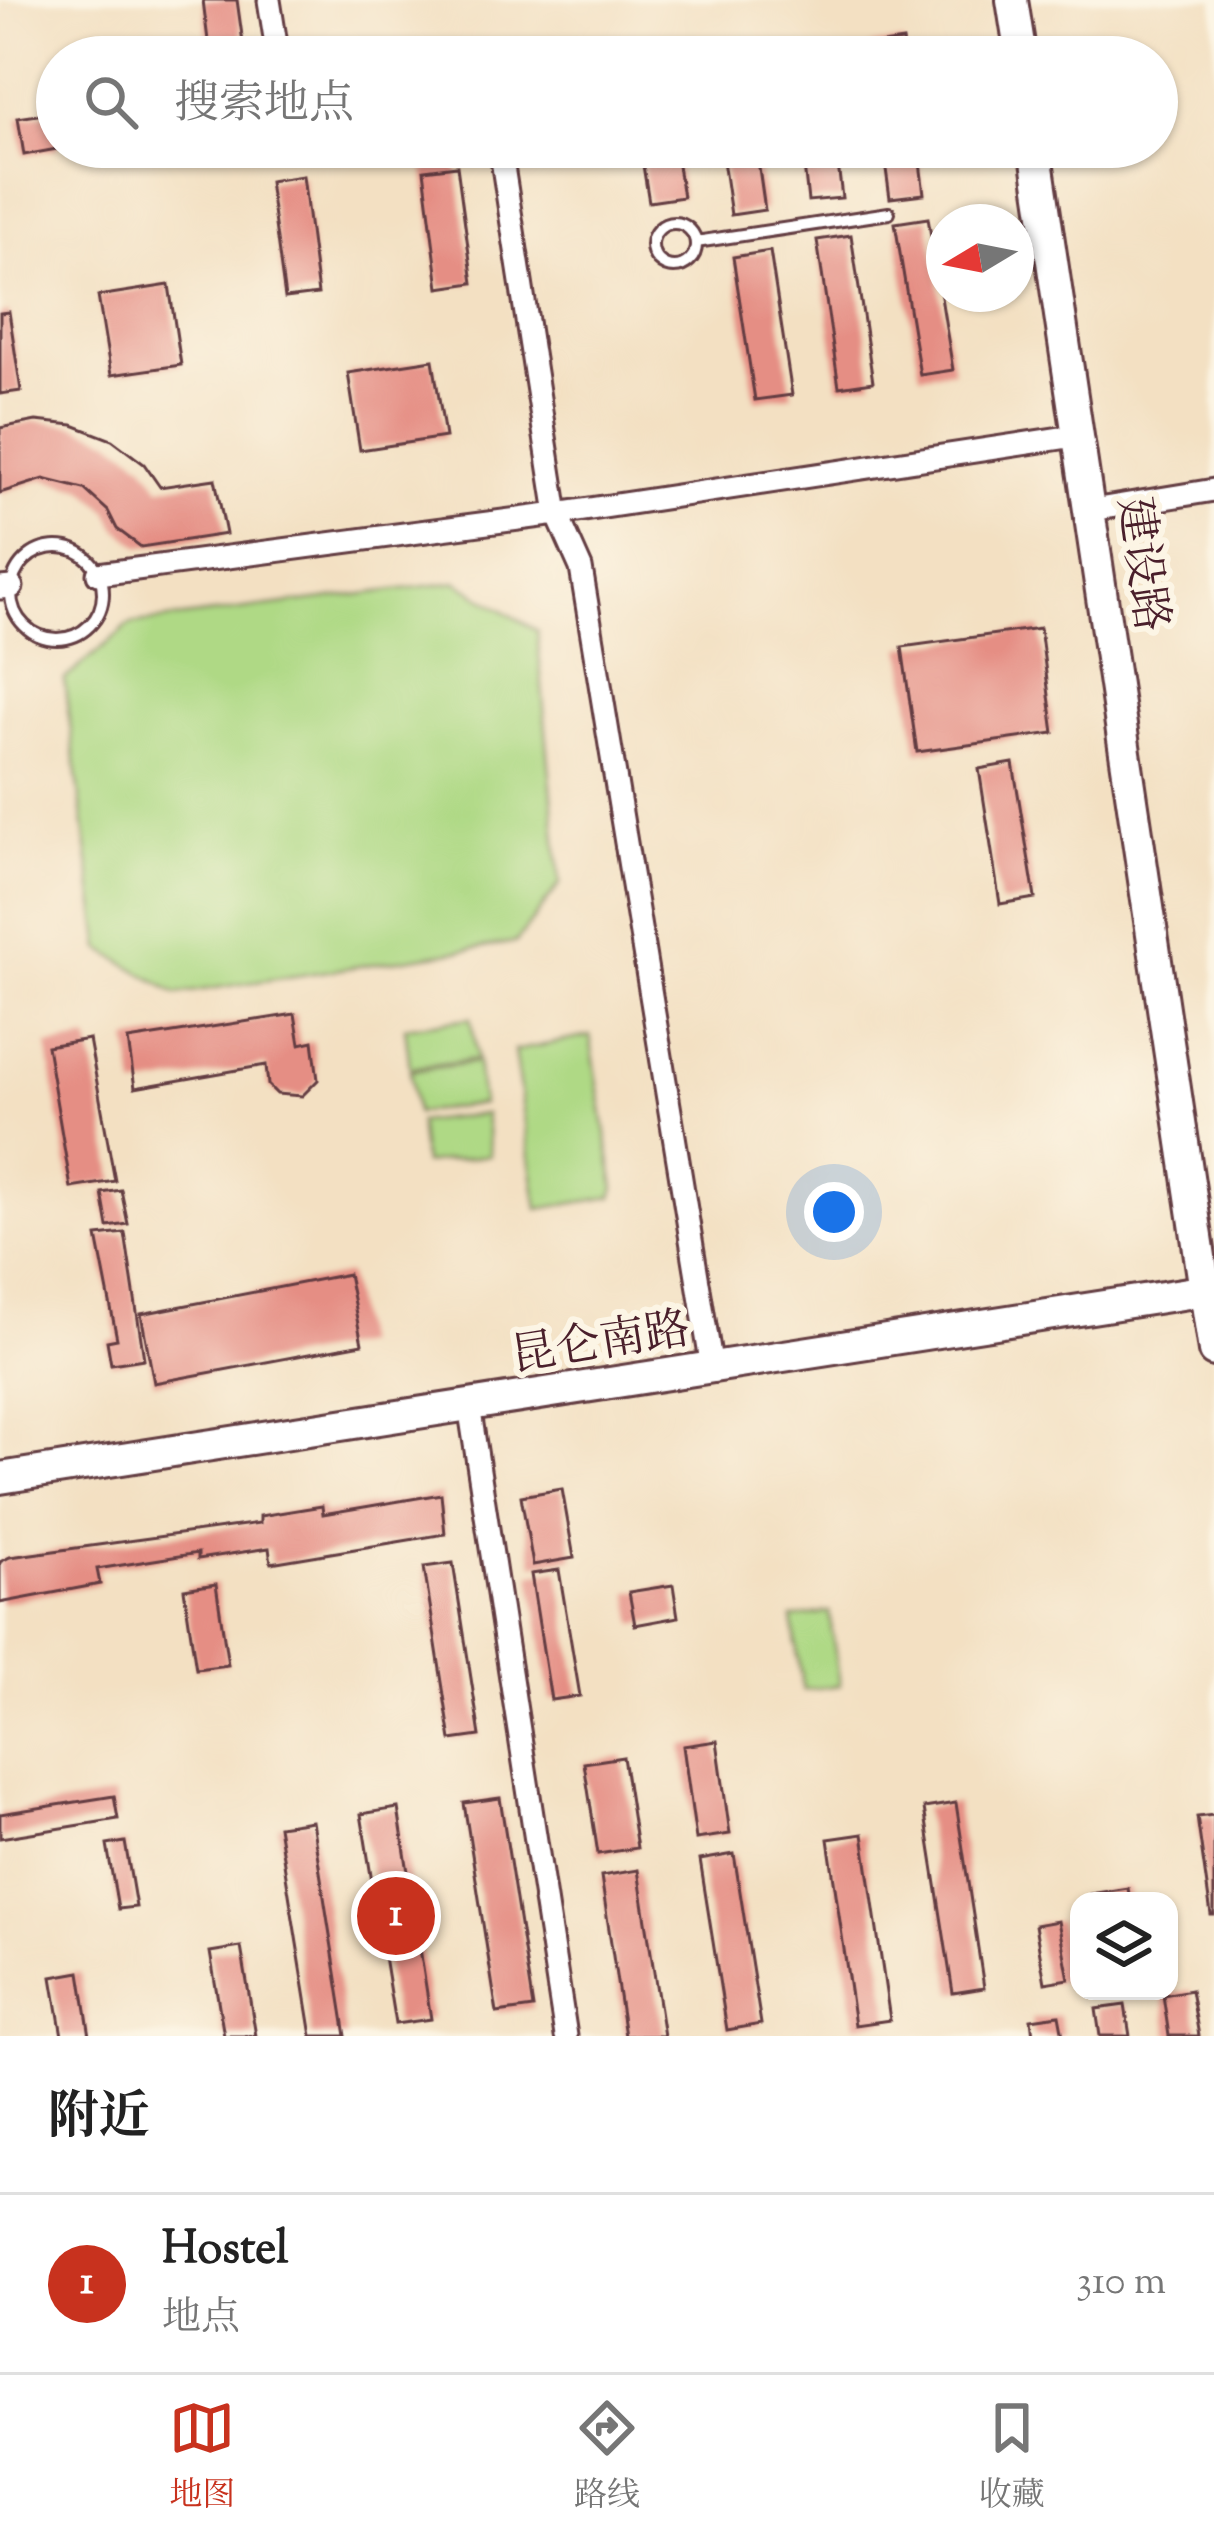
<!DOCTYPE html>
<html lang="zh">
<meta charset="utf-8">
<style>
body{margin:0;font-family:"Sorts Mill Goudy","Noto Serif SC",serif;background:#f6f6f6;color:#222}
.controls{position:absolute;right:36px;bottom:36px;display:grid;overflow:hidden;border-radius:24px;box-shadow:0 3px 9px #0004}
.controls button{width:108px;height:108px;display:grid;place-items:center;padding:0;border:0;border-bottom:3px solid #e0e0e0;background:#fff;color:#222;font:60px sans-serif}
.compass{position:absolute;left:926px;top:204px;width:108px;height:108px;border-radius:50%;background:#fff;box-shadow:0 3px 9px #0004;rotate:260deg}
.you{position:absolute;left:834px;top:1212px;width:42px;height:42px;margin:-30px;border:9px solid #fff;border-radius:50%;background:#1a73e8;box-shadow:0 0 0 18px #1a73e833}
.badge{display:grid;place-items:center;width:78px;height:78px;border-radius:50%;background:#c8321e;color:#fff;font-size:39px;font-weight:700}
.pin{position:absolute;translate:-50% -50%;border:6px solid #fff;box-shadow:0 3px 12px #0006}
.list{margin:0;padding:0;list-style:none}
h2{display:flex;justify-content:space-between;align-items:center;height:156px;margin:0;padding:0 48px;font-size:51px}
h2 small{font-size:39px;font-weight:400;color:#767676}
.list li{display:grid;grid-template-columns:78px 1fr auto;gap:36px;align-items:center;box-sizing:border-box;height:180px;padding:0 48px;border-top:3px solid #e0e0e0}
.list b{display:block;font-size:45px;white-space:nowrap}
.list p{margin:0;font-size:39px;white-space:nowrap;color:#767676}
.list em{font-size:39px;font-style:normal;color:#767676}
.icon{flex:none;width:66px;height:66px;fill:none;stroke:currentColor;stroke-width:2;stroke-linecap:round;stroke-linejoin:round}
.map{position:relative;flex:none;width:1214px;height:2036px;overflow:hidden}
.search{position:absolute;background:#fff;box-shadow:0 3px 9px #0004;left:36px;right:36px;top:36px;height:132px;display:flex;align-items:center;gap:30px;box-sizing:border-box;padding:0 42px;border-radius:66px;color:#767676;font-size:45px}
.sheet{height:336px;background:#fff}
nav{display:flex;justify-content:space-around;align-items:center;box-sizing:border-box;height:168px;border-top:3px solid #e0e0e0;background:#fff;font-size:33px;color:#767676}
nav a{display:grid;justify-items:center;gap:6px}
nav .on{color:#c8321e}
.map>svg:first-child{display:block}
.green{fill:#afd985;stroke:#7c7c58;stroke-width:3}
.building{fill:#e58e84}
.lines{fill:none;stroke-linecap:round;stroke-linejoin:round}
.lane-casing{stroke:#633c42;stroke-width:16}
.street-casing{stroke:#633c42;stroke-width:27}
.secondary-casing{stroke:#633c42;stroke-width:36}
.lane{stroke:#fff;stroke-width:10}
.street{stroke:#fff;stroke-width:21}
.secondary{stroke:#fff;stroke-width:30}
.labels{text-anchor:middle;stroke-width:12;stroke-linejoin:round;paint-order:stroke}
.street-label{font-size:45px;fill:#4a1f2b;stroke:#fcf5e5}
</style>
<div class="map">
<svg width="1214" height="2036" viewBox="0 0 1214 2036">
<rect width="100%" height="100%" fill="#fcf5e5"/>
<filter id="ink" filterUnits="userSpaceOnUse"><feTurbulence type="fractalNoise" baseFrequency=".00833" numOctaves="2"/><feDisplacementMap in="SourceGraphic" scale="24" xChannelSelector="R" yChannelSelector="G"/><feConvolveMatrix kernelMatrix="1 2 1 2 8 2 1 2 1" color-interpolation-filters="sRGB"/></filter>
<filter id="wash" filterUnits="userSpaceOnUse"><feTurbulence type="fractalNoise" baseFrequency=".004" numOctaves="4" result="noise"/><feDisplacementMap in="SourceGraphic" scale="48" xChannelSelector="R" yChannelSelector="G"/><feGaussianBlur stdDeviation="2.7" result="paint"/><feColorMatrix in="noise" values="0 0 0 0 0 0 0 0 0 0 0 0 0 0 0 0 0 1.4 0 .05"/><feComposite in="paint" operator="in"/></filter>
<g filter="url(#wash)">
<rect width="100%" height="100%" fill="#f3e0c2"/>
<g class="green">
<path d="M457,582L537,631L560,884L516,942L177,994L101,949L64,680L130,624Z"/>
<path d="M471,1018L477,1059L410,1068L405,1027Z"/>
<path d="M590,1036L615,1188L612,1197L538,1209L514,1051Z"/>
<path d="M477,1062L482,1104L416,1113L410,1071Z"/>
<path d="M485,1114L490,1155L423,1164L418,1122Z"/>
<path d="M829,1612L840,1685L803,1690L792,1618Z"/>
</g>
<g id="blocks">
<g class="building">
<path d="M203,0H237L245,57H210Z"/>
<path d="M903,41L906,57H871L869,46Z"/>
<path d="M57,112V149L24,155L18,118Z"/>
<path d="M640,147H675L683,197L649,202Z"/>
<path d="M721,147H756L765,210L731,215Z"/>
<path d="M802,147H836L842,198L808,201Z"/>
<path d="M883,147H918L924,194L890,198Z"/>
<path d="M457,166L473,283L439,288L424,170Z"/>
<path d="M303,176L318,294L285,298L269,181Z"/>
<path d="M928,218L953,370L920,375L895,223Z"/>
<path d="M851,235L873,382L839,387L817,240Z"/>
<path d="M770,251L792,395L755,400L733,257Z"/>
<path d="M169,285L181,365L111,375L98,296Z"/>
<path d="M9,312L21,391L0,394V313Z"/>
<path d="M433,360L445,437L360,450L348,373Z"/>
<path d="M36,421L73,425L112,440L144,464L160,487L215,479L226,534L141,547L117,529L108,511L84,489L44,479L0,493V428Z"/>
<path d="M1040,628L1054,733L917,752L902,647Z"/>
<path d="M1013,763L1035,898L1000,904L979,769Z"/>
<path d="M295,1014L300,1044L313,1041L318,1080L302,1096L277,1094L268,1085L266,1065L135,1088L128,1040Z"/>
<path d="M89,1039L115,1181L71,1188L47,1046Z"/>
<path d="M121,1190L128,1224L108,1227L102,1193Z"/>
<path d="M125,1233L144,1359L111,1364L107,1341L117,1339L97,1236Z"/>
<path d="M348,1274L362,1344L154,1383L141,1314Z"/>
<path d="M562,1489L574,1558L533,1565L521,1496Z"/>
<path d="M441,1494L445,1534L271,1563L269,1548L198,1559V1553L97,1569L100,1584L0,1603V1562L10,1557L260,1523V1516L322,1506L323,1514Z"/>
<path d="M453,1563L480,1736L451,1740L424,1567Z"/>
<path d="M559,1570L580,1696L551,1700L531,1574Z"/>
<path d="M216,1584L228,1665L196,1669L184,1589Z"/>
<path d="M673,1585L678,1617L635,1625L629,1592Z"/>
<path d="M717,1741L730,1834L696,1839L683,1746Z"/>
<path d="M623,1757L637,1848L598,1854L584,1763Z"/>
<path d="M114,1796L118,1819L0,1838V1814Z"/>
<path d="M500,1798L533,2008L497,2013L464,1803Z"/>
<path d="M956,1803L984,1988L953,1993L924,1808Z"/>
<path d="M398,1808L431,2019L395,2024L361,1814Z"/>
<path d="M1214,1815V1915H1211L1197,1817Z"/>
<path d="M312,1821L346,2036H312L278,1826Z"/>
<path d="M863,1834L890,2020L855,2025L828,1839Z"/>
<path d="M125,1842L136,1907L118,1909L107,1845Z"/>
<path d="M734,1854L761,2024L727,2030L700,1860Z"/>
<path d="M638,1870L664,2036H625L601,1876Z"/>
<path d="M1128,1888L1130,1901H1091L1090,1894Z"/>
<path d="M1058,1921L1069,1979L1045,1983L1035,1925Z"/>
<path d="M241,1947L256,2036H224L210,1952Z"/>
<path d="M80,1972L90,2036H62L52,1977Z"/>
<path d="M1191,1990L1199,2036H1169L1163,1995Z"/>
<path d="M1125,2005L1130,2036H1100L1096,2009Z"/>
<path d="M1059,2015L1063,2036H1033L1031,2019Z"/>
</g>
</g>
</g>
<g filter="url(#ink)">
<use href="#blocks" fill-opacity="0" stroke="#633c42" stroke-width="3"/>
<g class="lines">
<g class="lane-casing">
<g id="lane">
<circle cx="674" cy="245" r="22"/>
<path d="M696,242L889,213"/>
<circle cx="57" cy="593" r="46"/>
</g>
</g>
<g class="street-casing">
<g id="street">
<path d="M269,0L278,57"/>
<path d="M500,147L557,514L581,568L712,1368"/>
<path d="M1092,510L1214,490"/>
<path d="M98,574L557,514L1081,435"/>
<path d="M0,588L12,587"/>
<path d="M469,1405L566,2036"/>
</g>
</g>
<g class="secondary-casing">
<g id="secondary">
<path d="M1012,0L1021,57"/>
<path d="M1035,147L1214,1351"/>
<path d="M0,1478L1214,1289"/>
</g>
</g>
<use href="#lane" class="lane"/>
<use href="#street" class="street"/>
<use href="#secondary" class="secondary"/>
</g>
</g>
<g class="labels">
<g class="street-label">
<text transform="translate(1145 564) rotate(82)" y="16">建设路</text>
<text transform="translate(600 1340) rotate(-9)" y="16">昆仑南路</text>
</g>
</g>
</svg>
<div class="controls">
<button><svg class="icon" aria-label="layers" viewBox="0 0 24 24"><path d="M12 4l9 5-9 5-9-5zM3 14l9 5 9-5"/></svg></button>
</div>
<svg class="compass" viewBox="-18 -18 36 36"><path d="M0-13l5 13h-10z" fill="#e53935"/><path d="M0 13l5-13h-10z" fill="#767676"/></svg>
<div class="you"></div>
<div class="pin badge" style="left:396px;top:1916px">1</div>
<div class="search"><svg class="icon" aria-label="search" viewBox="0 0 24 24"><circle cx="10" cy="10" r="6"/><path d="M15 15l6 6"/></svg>搜索地点</div>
</div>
<section class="sheet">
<h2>附近<small></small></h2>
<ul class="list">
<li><span class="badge">1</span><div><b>Hostel</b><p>地点</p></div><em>310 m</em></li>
</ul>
</section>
<nav>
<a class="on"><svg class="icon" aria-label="map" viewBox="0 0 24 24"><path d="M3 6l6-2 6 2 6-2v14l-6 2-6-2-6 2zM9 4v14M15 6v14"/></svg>地图</a>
<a><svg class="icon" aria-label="directions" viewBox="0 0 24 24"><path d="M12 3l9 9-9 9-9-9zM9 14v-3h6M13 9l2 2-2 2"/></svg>路线</a>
<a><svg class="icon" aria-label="saved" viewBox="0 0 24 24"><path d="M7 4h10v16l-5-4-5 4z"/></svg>收藏</a>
</nav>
